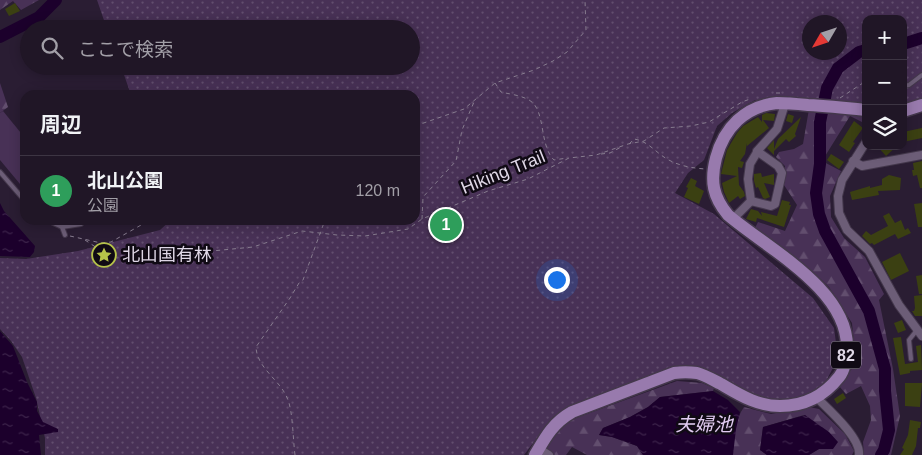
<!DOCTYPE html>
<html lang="ja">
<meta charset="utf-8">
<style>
body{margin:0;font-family:Helvetica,"Noto Sans JP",sans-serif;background:#2d2332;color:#f1f3f6}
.controls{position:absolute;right:15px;top:15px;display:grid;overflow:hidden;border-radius:10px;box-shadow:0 2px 12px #0003}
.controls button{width:45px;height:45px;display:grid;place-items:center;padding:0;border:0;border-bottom:1px solid #3d3543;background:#201626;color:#f1f3f6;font:25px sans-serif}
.compass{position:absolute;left:802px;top:15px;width:45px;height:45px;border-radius:50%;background:#201626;box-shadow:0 2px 12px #0003;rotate:231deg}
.you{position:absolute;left:556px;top:279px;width:18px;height:18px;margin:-12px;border:4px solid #fff;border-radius:50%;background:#1a73e8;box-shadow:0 0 0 8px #1a73e833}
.badge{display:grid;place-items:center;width:32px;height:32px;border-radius:50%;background:#b5c249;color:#fff;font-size:16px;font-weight:700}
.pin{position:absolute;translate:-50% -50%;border:2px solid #fff;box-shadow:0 1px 5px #0006}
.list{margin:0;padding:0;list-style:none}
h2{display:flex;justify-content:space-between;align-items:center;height:65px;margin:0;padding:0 20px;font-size:21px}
h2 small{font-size:16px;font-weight:400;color:#a29fa7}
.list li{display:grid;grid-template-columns:32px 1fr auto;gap:15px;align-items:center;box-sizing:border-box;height:70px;padding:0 20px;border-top:1px solid #3d3543}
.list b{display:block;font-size:19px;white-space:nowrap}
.list p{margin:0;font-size:16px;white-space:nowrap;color:#a29fa7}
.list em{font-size:16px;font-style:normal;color:#a29fa7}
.icon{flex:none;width:28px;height:28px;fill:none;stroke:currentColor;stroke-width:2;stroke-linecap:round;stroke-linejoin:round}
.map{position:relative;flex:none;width:922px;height:455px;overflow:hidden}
.search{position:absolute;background:#201626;box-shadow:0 2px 12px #0003;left:20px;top:20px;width:400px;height:55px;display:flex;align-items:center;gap:12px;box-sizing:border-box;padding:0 18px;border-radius:28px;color:#a29fa7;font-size:19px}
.panel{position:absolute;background:#201626;box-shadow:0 2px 12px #0003;left:20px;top:90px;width:400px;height:135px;border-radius:15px}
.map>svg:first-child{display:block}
.green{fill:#483156}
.forest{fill:url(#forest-firs)}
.park{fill:url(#park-dots);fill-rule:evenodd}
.water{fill:url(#water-ripples)}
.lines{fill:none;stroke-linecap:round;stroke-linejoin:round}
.river{stroke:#1c002c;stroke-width:12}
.building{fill:#3b4012}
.service-casing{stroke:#44384c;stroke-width:6}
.minor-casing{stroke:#44384c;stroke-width:10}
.primary-casing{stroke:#44384c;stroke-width:15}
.path{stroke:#877c8f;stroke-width:1;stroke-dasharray:4 4;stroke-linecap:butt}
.service{stroke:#6c5d77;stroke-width:4}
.minor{stroke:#6c5d77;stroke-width:8}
.primary{stroke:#987aad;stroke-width:12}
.labels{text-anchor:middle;stroke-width:5;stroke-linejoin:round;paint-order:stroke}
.shield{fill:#100a14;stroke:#a19aa7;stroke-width:1}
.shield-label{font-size:16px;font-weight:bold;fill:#dfd7e6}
.street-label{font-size:18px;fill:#dfd7e6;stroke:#100a14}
.poi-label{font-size:18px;fill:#dfd7e6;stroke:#100a14;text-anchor:start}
.water-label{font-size:19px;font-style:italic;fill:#e1cbf1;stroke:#100a14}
</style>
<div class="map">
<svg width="922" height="455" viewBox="0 0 922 455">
<defs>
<pattern id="forest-firs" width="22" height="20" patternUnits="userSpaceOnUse" patternTransform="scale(1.25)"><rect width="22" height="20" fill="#483156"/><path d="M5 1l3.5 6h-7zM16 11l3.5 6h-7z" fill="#624e6e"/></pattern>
<pattern id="park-dots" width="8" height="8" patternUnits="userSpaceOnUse" patternTransform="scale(1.25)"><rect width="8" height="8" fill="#483156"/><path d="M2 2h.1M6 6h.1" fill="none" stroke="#624e6e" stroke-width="1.8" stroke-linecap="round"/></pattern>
<pattern id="water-ripples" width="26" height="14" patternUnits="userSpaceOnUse" patternTransform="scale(1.25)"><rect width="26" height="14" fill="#1c002c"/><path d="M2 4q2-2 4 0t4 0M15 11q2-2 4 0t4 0" fill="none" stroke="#3d244b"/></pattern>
</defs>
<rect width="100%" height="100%" fill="#2a1d33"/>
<path class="green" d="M3,111L25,138V190L0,160V113Z"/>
<g class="forest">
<path d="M0,0H39L21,10L13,1L0,10Z"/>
<path d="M0,83L8,107L0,113Z"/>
<path d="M809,109L866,114V124L850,116L822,161L841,171L830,196L831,217L844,238L865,257L884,294L879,300L893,369L900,416L891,455H864L863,442L871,420L870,406L861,386L846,394L839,386L851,370L855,353L852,323L829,287L813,272L755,228L758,222L785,231L797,205L784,185L785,166L776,157L779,152L794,149L803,144Z"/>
<path d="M677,381L702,383L714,388L713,391L660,397L648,407L630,417L603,428L599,435L612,437L637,446L643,455H587L572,447L566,455H555L545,450L564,424L576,418Z"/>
<path d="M744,407L771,414L809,407L819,409L845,434L854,451L852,455H809L819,449H833L804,415L763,427L760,450L767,455H733C733,440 735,419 744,407Z"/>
</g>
<path class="park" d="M97,0H922V98L903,105V19H866V104L755,100L732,113L717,126L704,160L688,173L675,193L714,214L813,298L834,328L838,358L821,391L787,401L758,397L703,370L575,405L553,417L524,455H45V438L36,398L22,357L11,341L0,329V258L26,259L78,251L160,230L171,220H415V95H131L121,66H411V29H107ZM810,22H840V52H810Z"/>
<g class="water">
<path d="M0,203L4,211L35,246L34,252L30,257L0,256Z"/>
<path d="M0,331L13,346L27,382L37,402V411L43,422L58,429V432L39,435L41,455H0Z"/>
<path d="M713,391L728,400L740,412L736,429L733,455H643L637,446L612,437L599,435L603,428L630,417L648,407L660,397Z"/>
<path d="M805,415L829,432L838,442L833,449H819L809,455H767L760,450L763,427Z"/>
</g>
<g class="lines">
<g class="river">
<path d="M0,37L39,17L56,0"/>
<path d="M903,44L922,38"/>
<path d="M866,50L859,52L838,68L827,88L820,122V164L816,193L819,214L825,231L869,311L885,369V391L889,430L884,450L881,455"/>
</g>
</g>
<g class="building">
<path d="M15,3L20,11L9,16L5,9Z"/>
<path d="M766,113L775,114L774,121L763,120L769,128L747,146V143L745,154L740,161L744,162L742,168L738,167L739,185L744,192L745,196L740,199L738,196L729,203L724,192L722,183L737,176L721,174L727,150L737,133L743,126L758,117L762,122V115Z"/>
<path d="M788,114L794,116L792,123L786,121Z"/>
<path d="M801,117L795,134L796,136L789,142L786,139L774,151V155L767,148L774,140V149L778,139Z"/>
<path d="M854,121L863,128L853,142L855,143L849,152L839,145Z"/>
<path d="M922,128V138L903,142V132Z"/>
<path d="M877,146H897L886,156Z"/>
<path d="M831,154L844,162L839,169L827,160Z"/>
<path d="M922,161V188H920L917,175L913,176L912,170H914L913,163Z"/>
<path d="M761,173L762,177L774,174V185L764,183L770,197L765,199L763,198L758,187L756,188L754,181V174Z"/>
<path d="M889,175L901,178L900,190L878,191L879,195L852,200L850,192L870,186V188L882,185V179Z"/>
<path d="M691,178L697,181L695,186L704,191L699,204L684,197L688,188L686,187Z"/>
<path d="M782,200L790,202L789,205H791L784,227L757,218L756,222L746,219L751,209L758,211L762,216L761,212L777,216Z"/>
<path d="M922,203V227H918L914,204Z"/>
<path d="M889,213L895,223L901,220L905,230L908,228L911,233L898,239L895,234L874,245L872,243L870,244L862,236L866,231L871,235L888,226L883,216Z"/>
<path d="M900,253L909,271L891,280L882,262Z"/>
<path d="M922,275V294H919L916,276Z"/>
<path d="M922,295V316H915L912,311H914L915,308L914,296Z"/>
<path d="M902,320L906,330L898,333L894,323Z"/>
<path d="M901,337L905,364L918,362L916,346L921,345L922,370L910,371V373L900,375L893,338Z"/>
<path d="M905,383H922L920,407L905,406Z"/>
<path d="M843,393L846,398L837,404L834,399Z"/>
<path d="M910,420L921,422L920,428H918L916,446L912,455H900L904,449L902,448L908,435Z"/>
</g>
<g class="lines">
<g class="service-casing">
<g id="service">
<path d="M903,86L909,85L922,75"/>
<path d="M0,172L25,201"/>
<path d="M47,220L62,227L65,235"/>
<path d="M62,227L81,224L84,220"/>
<path d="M911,359L909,340L917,330"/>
</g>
</g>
<g class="minor-casing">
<g id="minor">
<path d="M866,142L842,180L838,196L839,213L847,230L869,251L899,305L922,336"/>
<path d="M853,161L862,166L922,155"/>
<path d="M751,201L771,206L775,204L782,173L778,166L757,151"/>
<path d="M733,219L751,201L748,179L750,164L759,149L777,129L785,104"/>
<path d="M817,398C829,410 861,438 859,455"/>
<path d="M538,448L549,455"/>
</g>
</g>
<g class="primary-casing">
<g id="primary">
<path d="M903,111L922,105"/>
<path d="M535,455C546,436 553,423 572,412L674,373C682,372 689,372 697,373C705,375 713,380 721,384C740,395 757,406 780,406C805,406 824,396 839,377C845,370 846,358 847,349C849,290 768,249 728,215C713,197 710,181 716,158C724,128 745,106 777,103C787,103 798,104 808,105C827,106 847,108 866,110"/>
</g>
</g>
<g class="path">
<path d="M903,76L910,77"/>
<path d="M495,83L501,92C509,94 519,95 527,99C547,107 538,144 554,160L567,158"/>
<path d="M776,93H784"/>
<path d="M840,98L866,81"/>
<path d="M415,126L464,109L495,83L534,70L553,61L567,52L586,30L585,0"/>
<path d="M629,144L634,139C648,141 655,152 667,159C679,166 692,168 705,169"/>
<path d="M601,154L610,153L623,146"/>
<path d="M422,219L423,197L456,161L462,130L474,102"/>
<path d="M117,220L121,222"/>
<path d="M70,236L101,243L111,242L150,220"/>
<path d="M85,240L106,254L140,258L253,247L302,231L337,235L365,236L408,229L422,219L488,191L528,179L569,158L596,155L628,144L644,141L664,128L691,126L709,122L742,102L750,99"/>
<path d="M295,455C293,440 293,413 288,400C281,380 257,369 256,347L290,298L299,283L303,280L325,220"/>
</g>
<use href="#service" class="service"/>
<use href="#minor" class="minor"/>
<use href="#primary" class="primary"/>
</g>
<defs>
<g id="sight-ring" transform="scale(1.25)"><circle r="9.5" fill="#100a14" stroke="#b5c249" stroke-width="1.5"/><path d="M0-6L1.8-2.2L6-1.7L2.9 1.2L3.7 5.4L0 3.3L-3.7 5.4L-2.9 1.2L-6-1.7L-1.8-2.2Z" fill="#b5c249"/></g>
</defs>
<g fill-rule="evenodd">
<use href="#sight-ring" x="104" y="255"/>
</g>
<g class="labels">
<rect class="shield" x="831" y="341.5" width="30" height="27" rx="4"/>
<g class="shield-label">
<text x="846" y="361">82</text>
</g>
<g class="street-label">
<text transform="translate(503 172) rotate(-22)" y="6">Hiking Trail</text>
</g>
<g class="poi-label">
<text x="122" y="261">北山国有林</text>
</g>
<g class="water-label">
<text x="704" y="431">夫婦池</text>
</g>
</g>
</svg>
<div class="controls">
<button>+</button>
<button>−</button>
<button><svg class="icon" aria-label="layers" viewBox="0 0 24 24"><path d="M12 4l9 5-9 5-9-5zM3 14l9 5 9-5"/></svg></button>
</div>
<svg class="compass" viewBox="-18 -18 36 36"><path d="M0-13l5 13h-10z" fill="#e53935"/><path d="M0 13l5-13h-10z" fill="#a29fa7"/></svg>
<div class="you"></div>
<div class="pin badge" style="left:446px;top:225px;background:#2e9e5b">1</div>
<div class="search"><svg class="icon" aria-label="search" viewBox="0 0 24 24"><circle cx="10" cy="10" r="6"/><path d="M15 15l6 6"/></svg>ここで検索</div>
<section class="panel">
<h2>周辺<small></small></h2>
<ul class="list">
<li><span class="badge" style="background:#2e9e5b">1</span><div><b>北山公園</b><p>公園</p></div><em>120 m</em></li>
</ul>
</section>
</div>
